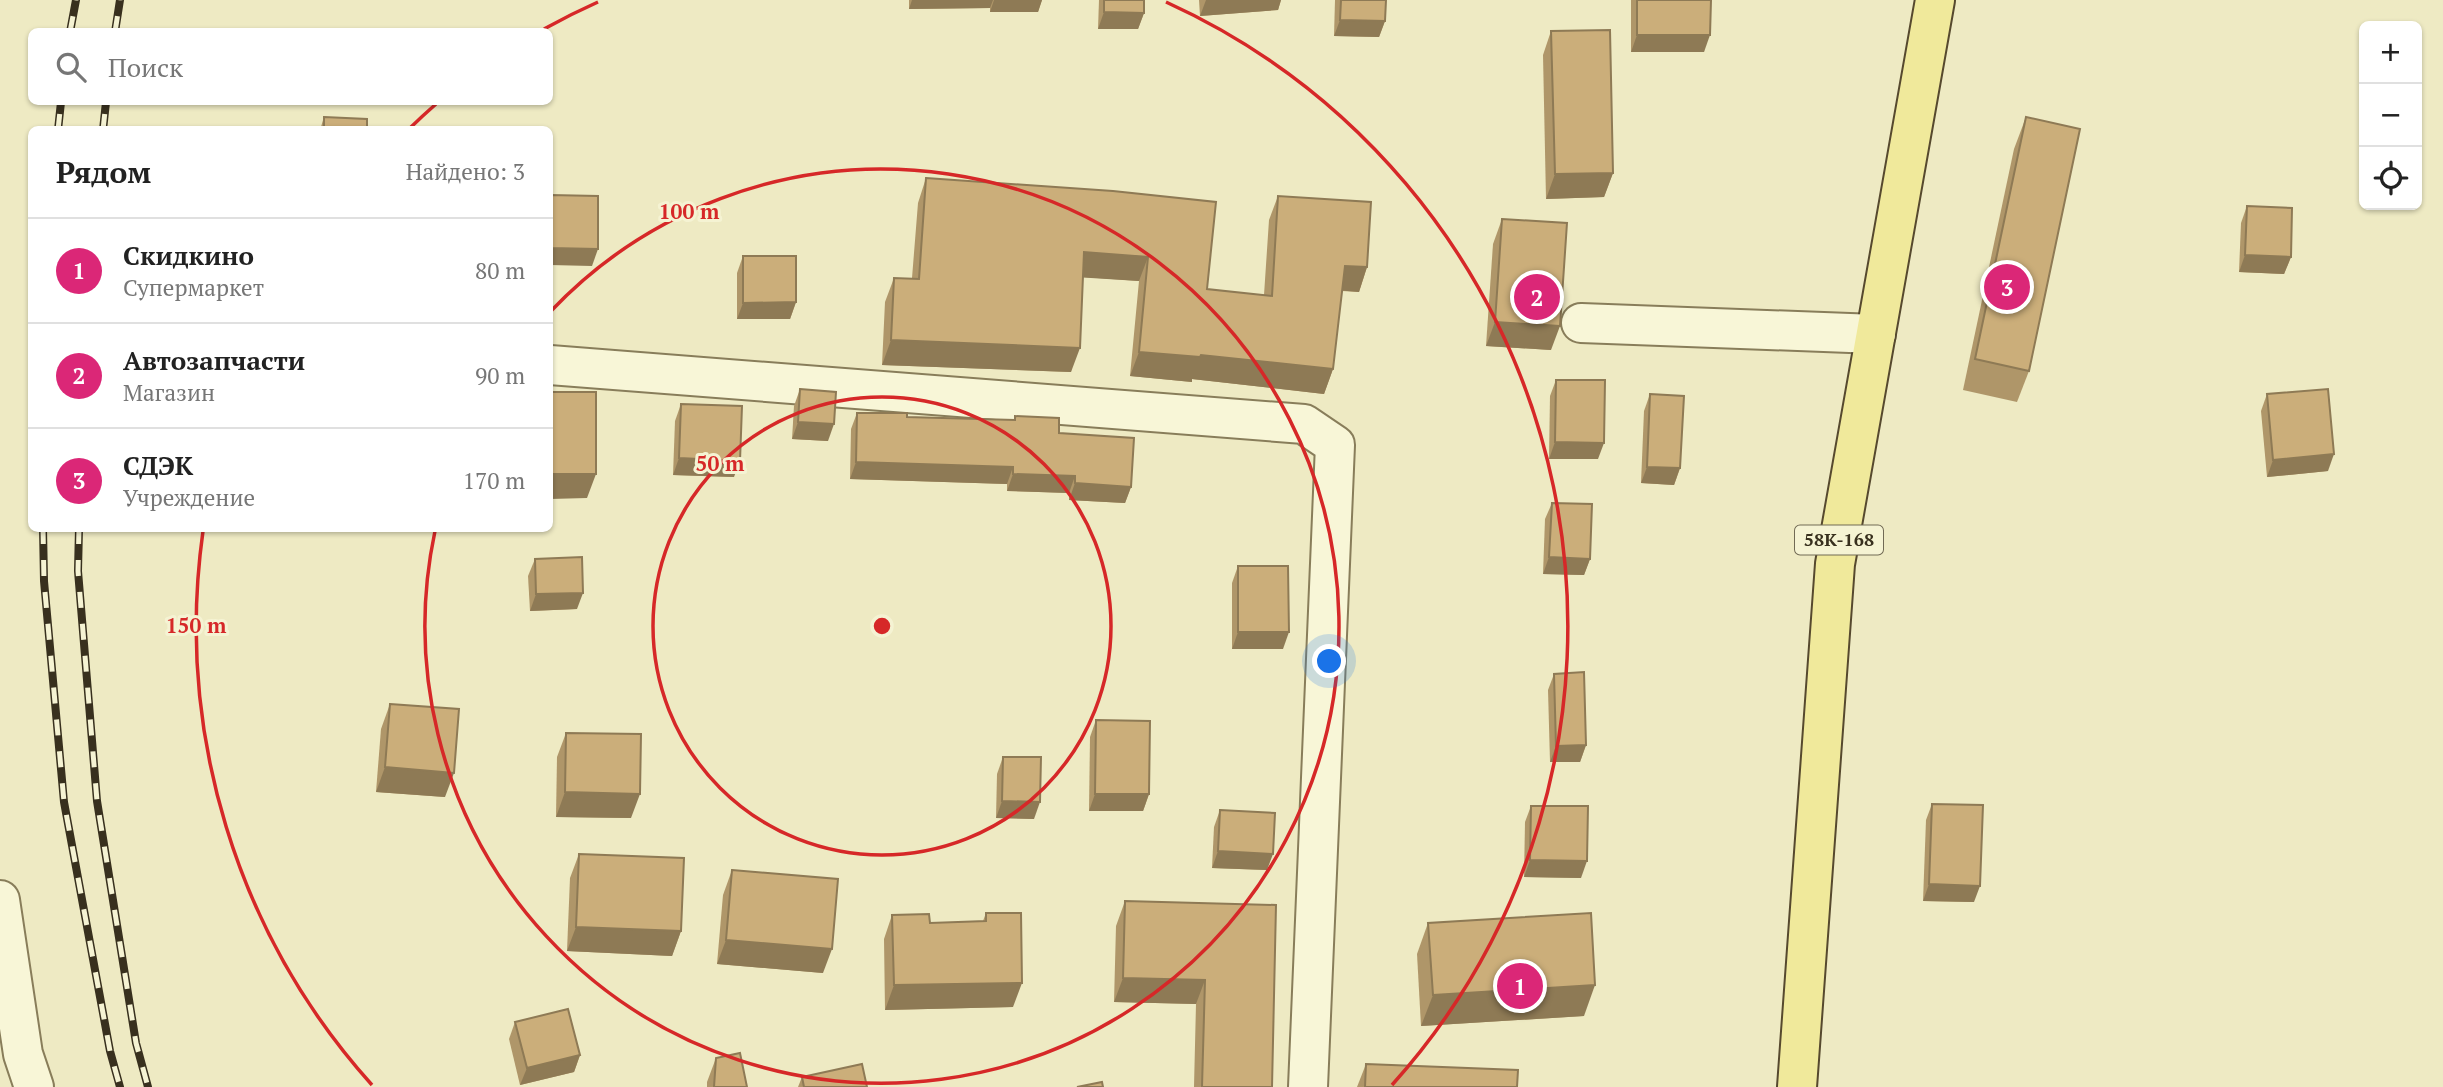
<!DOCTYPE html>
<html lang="ru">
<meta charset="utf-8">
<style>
body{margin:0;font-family:"PT Serif",serif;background:#f6f6f6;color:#222}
.controls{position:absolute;right:21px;top:21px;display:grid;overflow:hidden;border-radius:10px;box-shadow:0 2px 5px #0004}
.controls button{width:63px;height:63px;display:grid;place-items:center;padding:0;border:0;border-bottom:2px solid #e0e0e0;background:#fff;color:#222;font:35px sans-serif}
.you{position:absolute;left:1330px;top:662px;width:24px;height:24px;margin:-18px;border:5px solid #fff;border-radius:50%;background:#1a73e8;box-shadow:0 0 0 10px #1a73e833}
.badge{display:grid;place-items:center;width:46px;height:46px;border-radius:50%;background:#db2777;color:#fff;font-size:23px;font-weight:700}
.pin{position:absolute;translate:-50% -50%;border:4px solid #fff;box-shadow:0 2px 7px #0006}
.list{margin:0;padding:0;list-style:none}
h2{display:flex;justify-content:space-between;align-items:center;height:91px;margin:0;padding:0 28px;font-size:30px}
h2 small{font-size:23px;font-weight:400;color:#767676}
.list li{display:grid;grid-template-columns:46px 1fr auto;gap:21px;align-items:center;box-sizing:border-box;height:105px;padding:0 28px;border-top:2px solid #e0e0e0}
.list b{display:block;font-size:26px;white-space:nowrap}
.list p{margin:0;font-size:23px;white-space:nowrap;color:#767676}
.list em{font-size:23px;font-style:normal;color:#767676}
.icon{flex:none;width:38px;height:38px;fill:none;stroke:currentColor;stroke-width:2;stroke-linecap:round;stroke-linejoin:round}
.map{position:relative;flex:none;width:2443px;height:1087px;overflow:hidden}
.search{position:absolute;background:#fff;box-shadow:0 2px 5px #0004;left:28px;top:28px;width:525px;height:77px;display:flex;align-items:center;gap:18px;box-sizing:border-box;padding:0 24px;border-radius:10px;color:#767676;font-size:26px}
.panel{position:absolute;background:#fff;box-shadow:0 2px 5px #0004;left:28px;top:126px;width:525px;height:406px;border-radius:10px}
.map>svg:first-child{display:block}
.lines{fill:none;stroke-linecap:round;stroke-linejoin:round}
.minor-casing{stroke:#887d5a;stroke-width:42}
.major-casing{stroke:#56492e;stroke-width:42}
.minor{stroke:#f8f6d7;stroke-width:38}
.major{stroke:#f0e99b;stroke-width:38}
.rail-casing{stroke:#38301e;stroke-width:8}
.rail{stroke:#f5f3d3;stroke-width:5;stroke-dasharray:16;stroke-linecap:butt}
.wall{fill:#af9669}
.shaded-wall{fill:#8e7a55}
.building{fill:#cbae7a;stroke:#8e7a55;stroke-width:2}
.ring{fill:none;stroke:#d62828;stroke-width:3.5}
.labels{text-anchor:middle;stroke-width:6;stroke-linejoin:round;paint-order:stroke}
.shield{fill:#f5f3d3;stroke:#716a54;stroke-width:2}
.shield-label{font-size:18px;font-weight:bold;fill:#38301e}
.centre{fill:#d62828;stroke:#f5f3d3;stroke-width:3.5}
.ring-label{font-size:21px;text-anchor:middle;font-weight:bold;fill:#d62828;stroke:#f5f3d3;stroke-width:6;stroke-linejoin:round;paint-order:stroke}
</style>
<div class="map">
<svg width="2443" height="1087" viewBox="0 0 2443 1087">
<rect width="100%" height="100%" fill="#eeeac3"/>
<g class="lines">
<g class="minor-casing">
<g id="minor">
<path d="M1581,323L1876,334"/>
<path d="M550,365L1304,424L1335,445L1308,1087"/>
<path d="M0,900L23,1054L34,1087"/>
</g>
</g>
<g class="major-casing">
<path id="major" d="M1797,1087L1835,564L1935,0"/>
</g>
<use href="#minor" class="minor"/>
<use href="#major" class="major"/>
<g class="rail-casing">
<g id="rail">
<path d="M70,32L76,0"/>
<path d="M115,32L120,0"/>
<path d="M58,130L61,102"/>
<path d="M103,130L106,102"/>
<path d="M43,528L44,581L64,802L110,1051L120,1087"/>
<path d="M79,528L78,571L97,801L136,1043L148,1087"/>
</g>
</g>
<use href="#rail" class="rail"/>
</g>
<g class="wall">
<path d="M909,0H1042L1038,12H990V8L909,9Z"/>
<path d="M1099,0H1144V13L1138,29H1098Z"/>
<path d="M1199,0H1281L1278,10L1200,16Z"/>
<path d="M1335,0H1386L1385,21L1379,37L1334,36Z"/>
<path d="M1631,0H1711L1704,52H1631Z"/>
<path d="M1551,31L1613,173L1604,197L1546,199L1543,55Z"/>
<path d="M324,117L367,130H320Z"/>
<path d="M2026,117L2029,371L2017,402L1963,390L2014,149Z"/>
<path d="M926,178L1113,191L1207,289L1264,295L1269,220L1278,196L1367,267L1359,292L1342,291L1333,369L1324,394L1192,379V382L1130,376L1139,281L1083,277L1071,372L882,365L885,302L894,278H912L918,203Z"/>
<path d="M2247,206L2291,257L2284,274L2239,272L2241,223Z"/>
<path d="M1502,219L1551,350L1486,346L1493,244Z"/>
<path d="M743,256L796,302L790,319H737V273Z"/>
<path d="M1556,380L1598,459H1549L1550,396Z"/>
<path d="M800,389L828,441L792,439L794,406Z"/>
<path d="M1650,394L1680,468L1674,485L1641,483L1644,411Z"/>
<path d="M2267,394L2328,471L2267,477L2261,411Z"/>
<path d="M681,404L734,477L673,475L675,421Z"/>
<path d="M857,413L907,417L1014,420L1015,416L1059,433L1131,487L1125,503L1069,500V493L1007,491V484L850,479L851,429Z"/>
<path d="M1552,503L1590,559L1584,575L1543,574L1545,519Z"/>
<path d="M535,559L577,609L530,611L528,576Z"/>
<path d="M1238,566L1283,649H1232V583Z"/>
<path d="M1554,674L1586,745L1580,762H1550L1548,690Z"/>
<path d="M390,704L445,797L376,792L381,729Z"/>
<path d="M1096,720L1149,794L1143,811H1089L1090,737Z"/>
<path d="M566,733L631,818L556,817L557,757Z"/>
<path d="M1003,757L1034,819L996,818L997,774Z"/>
<path d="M1932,804L1974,902L1923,901L1926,820Z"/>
<path d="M1531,806L1581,878L1524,877L1525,822Z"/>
<path d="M1220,810L1267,870L1212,868L1214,827Z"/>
<path d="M579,854L681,931L672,956L567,951L570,878Z"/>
<path d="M732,870L823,973L717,964L723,895Z"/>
<path d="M1125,901L1276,905L1272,1087H1194L1196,1004L1114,1002L1116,926Z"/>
<path d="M986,913L1013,1007L885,1010L884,939L892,915L930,923L983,921Z"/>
<path d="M1428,923L1584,1016L1421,1026L1417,954Z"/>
<path d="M515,1022L580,1055L574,1072L520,1085L509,1039Z"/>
<path d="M716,1058L747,1087H707V1082Z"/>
<path d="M1366,1064L1517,1087H1357Z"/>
<path d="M802,1077L867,1087H798Z"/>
</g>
<g class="shaded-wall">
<path d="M912,0H993L990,8L909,9Z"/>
<path d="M994,0H1042L1038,12H990Z"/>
<path d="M1206,0H1281L1278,10L1200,16Z"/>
<path d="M1104,12L1144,13L1138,29H1098Z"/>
<path d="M1340,20L1385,21L1379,37L1334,36Z"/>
<path d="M1637,35H1710L1704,52H1631Z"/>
<path d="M1613,173L1604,197L1546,199L1555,174Z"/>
<path d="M550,248L598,249L592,266L550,265Z"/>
<path d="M1084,252L1148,257L1139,281L1075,277Z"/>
<path d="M2245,255L2291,257L2284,274L2239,272Z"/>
<path d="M1345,266L1367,267L1359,292L1336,290Z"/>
<path d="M796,302L790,319H737L743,303Z"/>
<path d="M1495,322L1560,326L1551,350L1486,346Z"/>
<path d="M891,340L1080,348L1071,372L882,365Z"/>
<path d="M1139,352L1201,355L1333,369L1324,394L1192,379V382L1130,376Z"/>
<path d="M798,422L834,424L828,441L792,439Z"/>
<path d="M1555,442L1604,443L1598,459H1549Z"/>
<path d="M2334,454L2328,471L2267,477L2273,460Z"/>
<path d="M679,458L740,461L734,477L673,475Z"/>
<path d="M856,462L1013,467L1007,484L850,479Z"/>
<path d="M1647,467L1680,468L1674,485L1641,483Z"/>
<path d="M550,474H596L587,498L550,499Z"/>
<path d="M1013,474L1075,476L1069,493L1007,491Z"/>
<path d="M1075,483L1131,487L1125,503L1069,500Z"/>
<path d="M1549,557L1590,559L1584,575L1543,574Z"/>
<path d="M583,593L577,609L530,611L536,594Z"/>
<path d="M1238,632H1289L1283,649H1232Z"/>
<path d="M1586,745L1580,762H1550L1556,746Z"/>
<path d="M385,767L454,773L445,797L376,792Z"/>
<path d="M565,792L640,794L631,818L556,817Z"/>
<path d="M1095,794H1149L1143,811H1089Z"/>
<path d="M1002,801L1040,802L1034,819L996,818Z"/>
<path d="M1218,851L1273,854L1267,870L1212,868Z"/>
<path d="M1530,860L1587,861L1581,878L1524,877Z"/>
<path d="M1929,884L1980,886L1974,902L1923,901Z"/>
<path d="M576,927L681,931L672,956L567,951Z"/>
<path d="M726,940L832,949L823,973L717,964Z"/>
<path d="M1123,978L1205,980L1196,1004L1114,1002Z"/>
<path d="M1022,983L1013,1007L885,1010L894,985Z"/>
<path d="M1595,985L1584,1016L1421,1026L1433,995Z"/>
<path d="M580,1055L574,1072L520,1085L527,1068Z"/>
</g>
<g class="building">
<path d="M1104,0H1144V13L1104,12Z"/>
<path d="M1341,0H1386L1385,21L1340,20Z"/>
<path d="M1637,0H1711L1710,35H1637Z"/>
<path d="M1610,30L1613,173L1555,174L1551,31Z"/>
<path d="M324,117L367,119V130H324Z"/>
<path d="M2026,117L2080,129L2029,371L1975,359Z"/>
<path d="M926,178L1113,191L1216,202L1207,289L1272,296L1278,196L1371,202L1367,267L1345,266L1333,369L1201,355L1200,357L1139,352L1148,257L1084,252L1080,348L891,340L894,278L919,279Z"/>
<path d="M550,195L598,196V249L550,248Z"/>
<path d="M2247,206L2292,208L2291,257L2245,255Z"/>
<path d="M1502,219L1567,223L1560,326L1495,322Z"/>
<path d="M743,256H796V302L743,303Z"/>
<path d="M1556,380H1605L1604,443L1555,442Z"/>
<path d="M800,389L836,392L834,424L798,422Z"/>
<path d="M2328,389L2334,454L2273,460L2267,394Z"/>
<rect x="550" y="392" width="46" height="82"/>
<path d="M1650,394L1684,396L1680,468L1647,467Z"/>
<path d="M681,404L742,406L740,461L679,458Z"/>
<path d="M857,413H907V417L1015,420V416L1059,418V433L1134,438L1131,487L1075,483V476L1013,474V467L856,462Z"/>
<path d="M1552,503L1592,504L1590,559L1549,557Z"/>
<path d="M582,557L583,593L536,594L535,559Z"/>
<path d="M1238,566H1288L1289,632H1238Z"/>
<path d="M1584,672L1586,745L1556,746L1554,674Z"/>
<path d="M390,704L459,709L454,773L385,767Z"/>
<path d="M1096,720L1150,721L1149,794H1095Z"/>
<path d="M566,733L641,734L640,794L565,792Z"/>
<path d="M1003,757H1041L1040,802L1002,801Z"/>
<path d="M1932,804L1983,805L1980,886L1929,884Z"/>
<path d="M1531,806H1588L1587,861L1530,860Z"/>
<path d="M1220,810L1275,813L1273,854L1218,851Z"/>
<path d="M579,854L684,858L681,931L576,927Z"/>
<path d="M732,870L838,879L832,949L726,940Z"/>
<path d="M1125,901L1276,905L1272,1087H1202L1205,980L1123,978Z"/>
<path d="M986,913H1021L1022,983L894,985L892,915L929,914L930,923L986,921Z"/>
<path d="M1591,913L1595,985L1433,995L1428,923Z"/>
<path d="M568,1009L580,1055L527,1068L515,1022Z"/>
<path d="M740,1053L747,1087H714L716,1058Z"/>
<path d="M862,1064L867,1087H804L802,1077Z"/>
<path d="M1366,1064L1518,1070L1517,1087H1365Z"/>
<path d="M1102,1082L1103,1087H1077Z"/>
</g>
<g class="ring">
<circle cx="882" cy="626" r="229"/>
<path d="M551 311A457 457 0 1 1 435 531"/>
<path d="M372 1085A686 686 0 0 1 203 531M410 128A686 686 0 0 1 436 104M544 29A686 686 0 0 1 598 2M1166 2A686 686 0 0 1 1392 1085"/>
</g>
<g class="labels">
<rect class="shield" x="1795" y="525.5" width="88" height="29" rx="5"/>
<g class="shield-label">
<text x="1839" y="546">58К-168</text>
</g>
</g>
<circle cx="882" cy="626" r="10" class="centre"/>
<g class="ring-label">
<text x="689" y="219">100 m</text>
<text x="720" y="471">50 m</text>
<text x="196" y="633">150 m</text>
</g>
</svg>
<div class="controls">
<button>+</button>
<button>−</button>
<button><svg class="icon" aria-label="locate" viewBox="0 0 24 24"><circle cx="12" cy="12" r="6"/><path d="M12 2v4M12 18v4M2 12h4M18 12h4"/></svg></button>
</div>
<div class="you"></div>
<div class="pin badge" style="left:1520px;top:986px">1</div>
<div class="pin badge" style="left:1537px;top:297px">2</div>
<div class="pin badge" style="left:2007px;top:287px">3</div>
<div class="search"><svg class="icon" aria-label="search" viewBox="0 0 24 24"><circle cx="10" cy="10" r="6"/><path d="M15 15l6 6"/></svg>Поиск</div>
<section class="panel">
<h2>Рядом<small>Найдено: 3</small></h2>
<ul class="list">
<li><span class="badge">1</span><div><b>Скидкино</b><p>Супермаркет</p></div><em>80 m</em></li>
<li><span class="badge">2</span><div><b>Автозапчасти</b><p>Магазин</p></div><em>90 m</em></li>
<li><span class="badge">3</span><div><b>СДЭК</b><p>Учреждение</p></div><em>170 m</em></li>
</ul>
</section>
</div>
